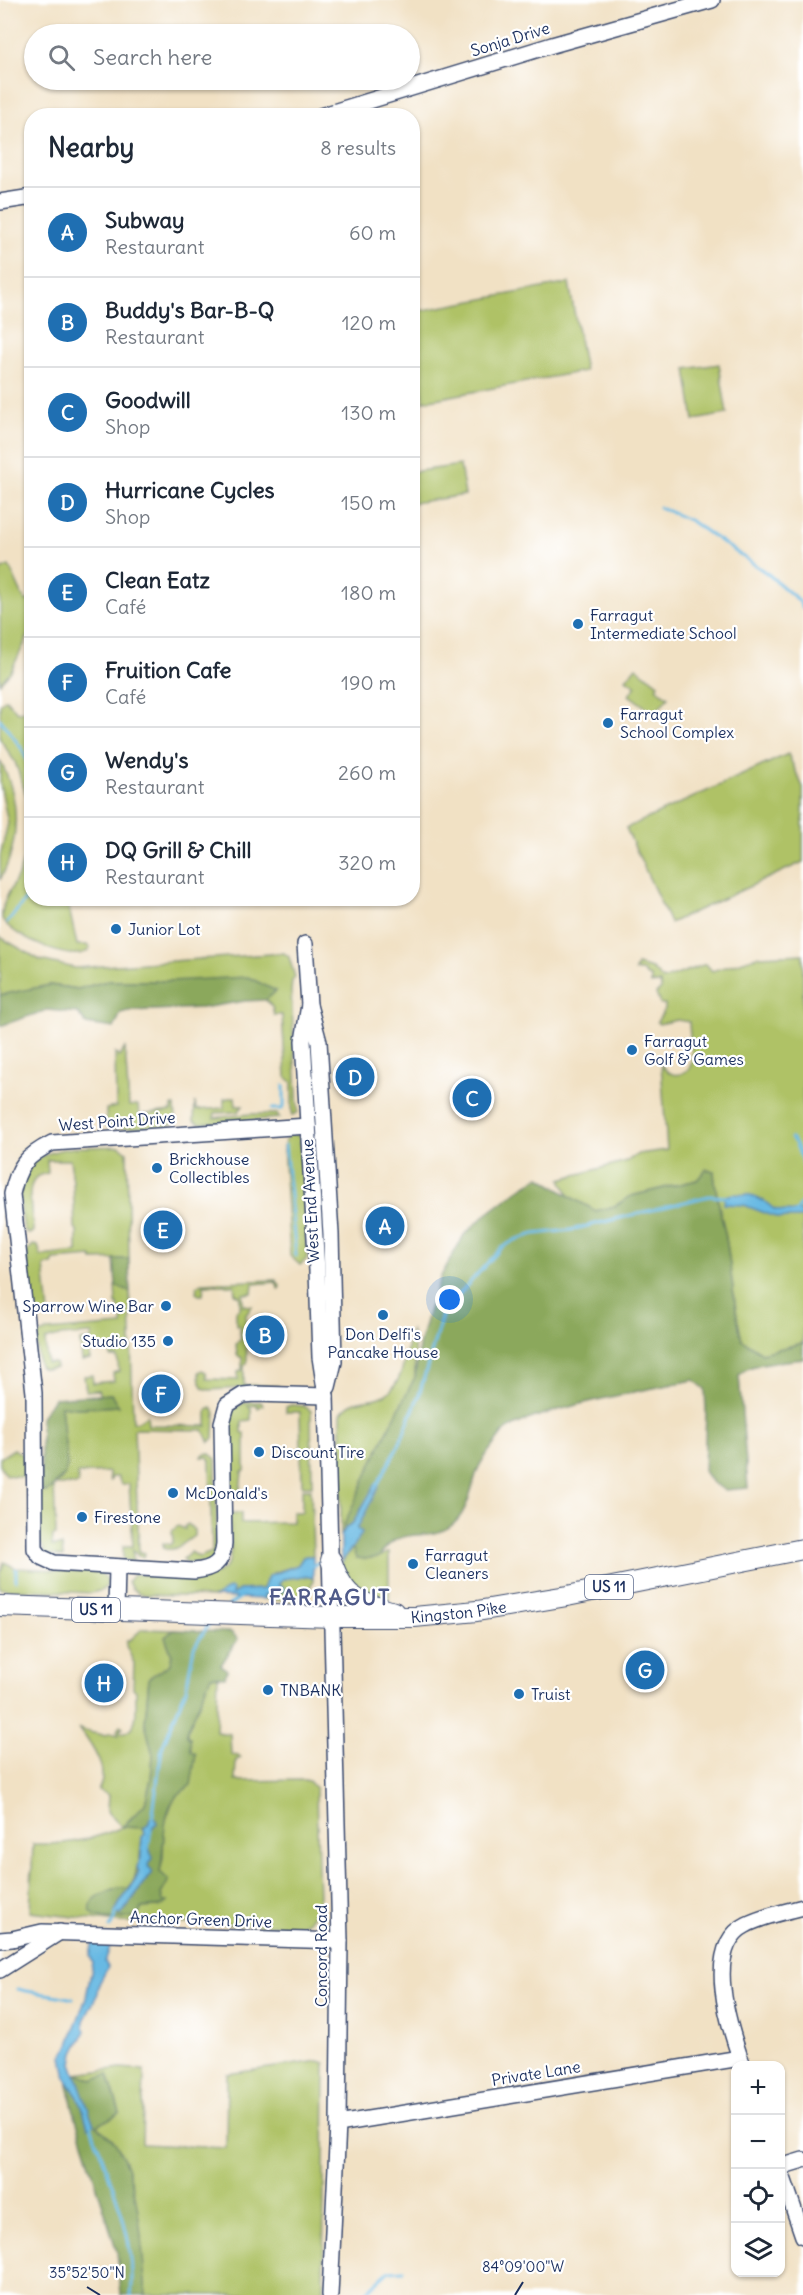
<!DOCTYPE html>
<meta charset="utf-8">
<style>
body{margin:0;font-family:Delius,sans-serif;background:#f6f6f7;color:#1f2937}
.controls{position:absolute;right:18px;bottom:18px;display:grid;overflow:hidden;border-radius:12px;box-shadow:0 2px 4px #0004}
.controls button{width:54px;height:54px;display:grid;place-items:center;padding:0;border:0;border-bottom:2px solid #e0e1e3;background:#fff;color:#1f2937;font:30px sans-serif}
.you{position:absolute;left:450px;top:1300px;width:21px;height:21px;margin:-15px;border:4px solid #fff;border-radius:50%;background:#1a73e8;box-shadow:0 0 0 9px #1a73e833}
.badge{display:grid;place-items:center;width:39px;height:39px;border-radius:50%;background:#1f6fb2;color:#fff;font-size:20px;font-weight:700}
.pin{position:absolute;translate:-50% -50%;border:3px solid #fff;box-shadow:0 2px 6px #0006}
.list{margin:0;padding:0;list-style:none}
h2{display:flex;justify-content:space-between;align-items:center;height:78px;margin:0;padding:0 24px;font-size:26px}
h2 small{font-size:20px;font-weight:400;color:#747a83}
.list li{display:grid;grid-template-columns:39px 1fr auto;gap:18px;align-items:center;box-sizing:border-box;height:90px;padding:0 24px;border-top:2px solid #e0e1e3}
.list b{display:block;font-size:22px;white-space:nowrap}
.list p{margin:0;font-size:20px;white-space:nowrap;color:#747a83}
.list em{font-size:20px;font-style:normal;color:#747a83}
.icon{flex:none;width:33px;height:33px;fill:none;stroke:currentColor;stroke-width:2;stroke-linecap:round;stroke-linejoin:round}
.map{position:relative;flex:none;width:803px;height:2295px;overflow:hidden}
.search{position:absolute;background:#fff;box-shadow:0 2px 4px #0004;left:24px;top:24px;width:396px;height:66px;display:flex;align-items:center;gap:15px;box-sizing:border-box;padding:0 21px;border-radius:33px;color:#747a83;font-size:22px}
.panel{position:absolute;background:#fff;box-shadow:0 2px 4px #0004;left:24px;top:108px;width:396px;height:798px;border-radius:24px}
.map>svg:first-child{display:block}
.green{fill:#afc266;stroke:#657862;stroke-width:1.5}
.forest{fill:#8ba85b;stroke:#536c5c;stroke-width:1.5}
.water{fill:#68b9e3;stroke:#4274a0;stroke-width:1.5}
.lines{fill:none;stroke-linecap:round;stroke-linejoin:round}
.stream{stroke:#68b9e3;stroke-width:3}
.minor-casing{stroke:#3b4a6d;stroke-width:18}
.major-casing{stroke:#3b4a6d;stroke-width:22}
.minor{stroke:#fff;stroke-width:15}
.major{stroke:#fff;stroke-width:20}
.ticks{fill:none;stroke:#1b2f5e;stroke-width:2}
.poi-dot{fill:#1f6fb2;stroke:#fff;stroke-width:2}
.labels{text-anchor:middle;stroke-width:4.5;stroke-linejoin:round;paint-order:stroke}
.shield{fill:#fff;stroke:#5f6d8e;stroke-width:1.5}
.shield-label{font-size:15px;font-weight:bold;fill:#1b2f5e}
.street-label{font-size:16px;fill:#1b2f5e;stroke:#fff}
.poi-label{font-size:16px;fill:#1b2f5e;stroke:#fff;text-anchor:start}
.district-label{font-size:22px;font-weight:bold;letter-spacing:1.5px;fill:#4f5a89;stroke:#fff}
.ticks-label{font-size:15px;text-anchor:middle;fill:#1b2f5e;stroke:#fff;stroke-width:4.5;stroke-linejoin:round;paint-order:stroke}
</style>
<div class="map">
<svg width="803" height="2295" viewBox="0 0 803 2295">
<rect width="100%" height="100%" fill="#fff"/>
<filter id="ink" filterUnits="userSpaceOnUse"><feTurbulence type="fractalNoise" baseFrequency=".0167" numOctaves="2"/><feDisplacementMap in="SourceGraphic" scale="12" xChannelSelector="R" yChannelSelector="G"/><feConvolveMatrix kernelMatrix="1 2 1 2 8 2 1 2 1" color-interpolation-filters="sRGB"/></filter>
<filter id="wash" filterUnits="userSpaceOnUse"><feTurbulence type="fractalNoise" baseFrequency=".008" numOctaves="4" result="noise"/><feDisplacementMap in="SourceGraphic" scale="24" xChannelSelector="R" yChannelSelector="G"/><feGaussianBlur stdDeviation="1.35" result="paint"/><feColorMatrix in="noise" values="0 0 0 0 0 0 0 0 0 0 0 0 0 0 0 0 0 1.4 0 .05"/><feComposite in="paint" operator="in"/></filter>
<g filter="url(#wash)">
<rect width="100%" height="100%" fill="#f1e1c4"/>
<g class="green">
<path d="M569,283L585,371L424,401L413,335V312Z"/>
<path d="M719,364L727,414L694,420L686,369Z"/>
<path d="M460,465L465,495L413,503V472Z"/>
<path d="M9,566L25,601L31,599V630L11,671L0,683V570Z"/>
<path d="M636,667L658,684L656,688L668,697L655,714L629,695L636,686L626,679Z"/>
<path d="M6,699L17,712L31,710V800L27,797L15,762L0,739V704Z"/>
<path d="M788,754L803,787V862L670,923L626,828Z"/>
<path d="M0,761C21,798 20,843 0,880V856L8,823L0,784Z"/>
<path d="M31,816L32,898L67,899L77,945H87L90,948C79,968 11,936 2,919C1,899 13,889 20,871C26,854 28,837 29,819Z"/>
<path d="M0,937L40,960L75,968L284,953L289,957L295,977L292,981L291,992L298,1112L292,1116V1082L286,1077L282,1015H274L272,1007L266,1000L276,991L170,981H107L78,989L50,985L0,995Z"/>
<path d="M803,954V1343L762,1353L742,1341C734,1308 732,1277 727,1244C723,1219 715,1196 714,1171L706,1170L697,1180L631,1196L615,1206L595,1211L569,1196L561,1179L627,1161L638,1154L667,1150L661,1064C669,1076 678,1078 689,1069C695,1059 689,1035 689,1022L677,1020L659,1024L657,1022L665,1009V1004H660L656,994L661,989L660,983L651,984V977L647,976L642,971H635L637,965L652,969L663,980L706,964L712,971L759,956Z"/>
<path d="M125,1048L129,1106L138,1105L139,1115L172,1111V1106H175L176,1121L169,1126L110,1129L106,1126V1109L116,1107L115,1053L119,1057Z"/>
<path d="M235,1097L236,1106H243L238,1112L215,1113L214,1118L251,1114H277L280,1118L199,1124L194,1121L195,1102L196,1110L224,1108V1099Z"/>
<path d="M289,1134L298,1135L300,1139L307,1259L300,1265L290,1256L283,1146Z"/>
<path d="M120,1146L127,1152L129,1259L93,1260L92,1257L54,1260L52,1264L44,1266L49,1313H57L58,1316C51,1318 41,1319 36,1313C28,1304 27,1263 27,1251L33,1245L38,1246L41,1256L77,1252V1230L75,1228L73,1182L70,1160H47L48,1173C19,1177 34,1212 33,1232L29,1234L24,1230C22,1217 18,1200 20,1187C30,1141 83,1148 120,1146Z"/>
<path d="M276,1280L280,1285L279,1291L276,1282L253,1284L252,1293L243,1294V1305L252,1306L246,1315L247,1363L244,1366V1385L279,1386L209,1390L203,1388L200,1383L199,1372L202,1370L206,1372L207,1379L238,1380V1372L242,1370V1358L237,1355L236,1343L241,1339L240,1326L236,1325V1311L240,1308V1296L235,1294L234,1285H204L203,1295H199L196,1293L197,1286L202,1283Z"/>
<path d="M115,1286L130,1292L133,1422H137L147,1415L148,1425L207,1426V1410L212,1408L215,1413L214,1438L210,1442L203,1430L134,1429L139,1552L145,1553L144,1557L138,1556L133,1550V1561L123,1560V1546H133L129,1484H121L118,1477H112L110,1482L109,1472L78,1474V1483L76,1485H54L62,1479L67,1465L61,1406L77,1408L118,1406L111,1394L100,1395L98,1390L86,1391L84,1376L92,1375L93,1383L114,1381L113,1373L119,1371L117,1357H111L110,1348L89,1351L90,1359L82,1361L80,1341L92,1339V1334L59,1336L45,1340L47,1363H55L56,1368L43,1369L39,1366L36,1342L39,1334L47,1331L122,1325L123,1311H119L118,1304H116Z"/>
<path d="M411,1329L414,1344L415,1377L380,1446L341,1536V1413C356,1393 376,1405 390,1391C405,1377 406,1348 411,1329Z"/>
<path d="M245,1402H261L263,1405L258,1408L257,1405L248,1406L251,1409V1420L242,1421V1433H245V1471L242,1472L240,1491H229V1412Z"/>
<path d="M291,1405L304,1406L311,1411L312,1486H302L300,1412H286V1407Z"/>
<path d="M14,1449L24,1456L23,1477L6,1475L0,1465V1458Z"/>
<path d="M209,1453L216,1459L217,1555L209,1563H187L183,1559L191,1552L199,1557L212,1552L210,1461L208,1457H202L204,1454Z"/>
<path d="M54,1485L56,1535L53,1536L52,1546H62L63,1557L46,1554L40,1542L41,1492H47Z"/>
<path d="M302,1489H311L313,1556L303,1557L298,1565L273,1573L263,1589L239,1590L232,1595L225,1592L215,1597L145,1595C136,1593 130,1589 128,1581L134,1574L203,1576C242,1574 228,1542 230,1515L233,1513H241V1523L292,1522V1512H302Z"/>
<path d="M188,1524L194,1530V1536C184,1543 174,1553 163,1548V1543L170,1545L173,1541L172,1531L178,1526L185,1529V1526Z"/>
<path d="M353,1547L356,1557H379L389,1552V1600C353,1597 357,1592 341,1563Z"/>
<path d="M4,1562L16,1568L99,1572L107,1579V1586L102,1590L92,1593L0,1589V1570H2Z"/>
<path d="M304,1576L313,1578V1580C306,1606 287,1600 265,1599L263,1597L264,1595L283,1592V1588L278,1585L283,1579Z"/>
<path d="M142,1629L174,1630L165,1637L172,1655L170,1664L149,1678L145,1723L153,1755L151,1779L145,1804L123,1826L144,1828L145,1834L142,1837C140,1854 140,1874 129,1888L113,1889L121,1919L137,1916L142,1908L160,1907L163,1902L161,1894L168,1882L160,1872L163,1858L164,1825L191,1751L190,1739L187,1736V1731L211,1675L218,1677L216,1732L230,1734L231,1755L239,1756L241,1758L236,1760L235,1781L305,1780L309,1781L316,1789L319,1901C316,1914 310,1921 298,1926L119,1922L30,1912L33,1844C64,1845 94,1840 122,1827L107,1812L108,1795L98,1790C111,1771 90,1743 79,1728C88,1734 95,1732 105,1736L110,1733L119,1735L117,1731L120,1725L123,1727L120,1730L122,1733C141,1728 135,1707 136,1691L133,1688L134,1663L126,1646L127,1640H130Z"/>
<path d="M319,2061L325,2063L323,2295H146L139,2223L96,2126L120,2113L108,2075L93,2081L77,2074L121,2068L144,2070L142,2144L226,2148L227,2074Z"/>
</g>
<g class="forest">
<path d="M248,977L276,991L266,1000L245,1001L202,1008L129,1011L121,1013L114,1028L86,1024L78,1013L47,1010L0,1026V995L50,985L78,989L107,981H170Z"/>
<path d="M706,1169L714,1171C715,1196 723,1219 727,1244C732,1277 734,1308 742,1340L762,1353L803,1343V1359C784,1362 751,1361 739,1375L748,1488L725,1490L712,1483L704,1471L706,1412L705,1389L694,1380C660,1387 518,1412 501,1435C494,1445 483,1457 478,1469C471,1487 468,1514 451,1526C426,1544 400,1522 379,1557L365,1559L356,1558L344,1525L380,1446L415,1377L419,1346L429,1309L441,1276L464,1235L484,1216L524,1186L540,1177L569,1196L596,1211L615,1206L631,1196L697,1180Z"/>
<path d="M114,1259H129L130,1292L116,1286Z"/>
<path d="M111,1394L119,1406L77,1408L61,1406L67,1465L65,1475L54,1485L51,1490L41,1492V1417L54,1398Z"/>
<path d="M174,1630L231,1632L238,1639L221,1665L227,1670L225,1677L211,1676L187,1731V1736L190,1738L191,1751L196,1754L191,1785C186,1789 180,1792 176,1797C161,1813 165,1850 160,1872L169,1880L161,1894L163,1902H168C162,1910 151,1905 142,1908L137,1917C125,1918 106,1921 95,1915C78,1905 106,1890 115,1889C119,1888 124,1888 129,1888L134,1881L137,1867L139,1872C133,1890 120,1897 115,1913L121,1915L152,1872L148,1866C153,1853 144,1842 152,1829L149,1823L144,1828L123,1827L145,1804L151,1779L153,1755L145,1723L149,1678L170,1664L172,1655L165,1637Z"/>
<path d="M77,2074L93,2080L108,2074L120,2113L96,2126C102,2131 110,2135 114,2141C141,2179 142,2250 146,2295H121L117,2252L73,2109L67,2079Z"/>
</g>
<g class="water">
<path d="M733,1194L749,1195L764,1201L774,1209L781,1211L803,1212V1218H778L744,1205L724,1204L725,1196Z"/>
<path d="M375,1485L379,1486L357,1529L362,1532L361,1535L341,1563V1536L346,1527L353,1523Z"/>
<path d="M306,1556H313V1578L304,1576L283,1579L278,1585L284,1588V1591L264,1595L265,1599L215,1597L229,1588L233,1589L232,1595L239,1590L263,1589L268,1576L298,1565L303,1557Z"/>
<path d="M150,1818L155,1819L157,1823C146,1830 147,1847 153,1858L148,1866L152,1872L121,1915L115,1913C120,1898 133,1889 139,1872L137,1867L141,1858L142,1837L145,1834L144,1828L149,1823Z"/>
<path d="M93,1940L112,1941L105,1962L108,1967L99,1984L98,1993L84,2021V2028L86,2030L74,2053L72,2063L94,2125L88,2127L80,2100L66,2079L62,2056L68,2047L86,1997L93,1963L90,1956Z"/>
</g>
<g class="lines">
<g class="stream">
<path d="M659,507L691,521L768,574L798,600L803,608"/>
<path d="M0,719L22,749L32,773"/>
<path d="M7,923L32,891"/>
<path d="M272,1109H282L284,1107V1085"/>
<path d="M791,1138L796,1144L803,1164"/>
<path d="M285,1145L296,1256"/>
<path d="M795,1214L803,1201"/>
<path d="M375,1489L399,1445L419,1395L443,1312L501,1248L515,1240L534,1234L571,1230L709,1196L727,1197"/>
<path d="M310,1567L323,1560"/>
<path d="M16,1581V1569"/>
<path d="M229,1605L241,1597"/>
<path d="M152,1820L162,1748L186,1689L194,1647L211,1621"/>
<path d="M148,1849L151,1829"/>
<path d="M110,1928L117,1912"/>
<path d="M18,1989C36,1994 54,1994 73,1999"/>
<path d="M90,2123C108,2176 138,2239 131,2295"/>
<path d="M363,2295L389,2271L404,2270"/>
</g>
</g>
</g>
<g filter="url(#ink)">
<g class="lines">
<g class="minor-casing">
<g id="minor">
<path d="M320,116L552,45L712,0"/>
<path d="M0,202L32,197"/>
<path d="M305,944L309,1005L319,1042L331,1234L334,1362L328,1387"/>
<path d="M309,1005L303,1041L317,1271L320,1357L326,1396L340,1941L338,2124L330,2295"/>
<path d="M308,1126L52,1143C26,1156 18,1166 12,1194L34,1393L35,1549L41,1557L54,1563L194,1571C213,1569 223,1563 224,1543L222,1423L227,1405L243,1395L254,1394L326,1396"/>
<path d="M116,1611L117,1567"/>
<path d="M0,1940L12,1939L42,1932L340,1941"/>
<path d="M0,1970L60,1932"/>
<path d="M743,2066C730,2030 702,1947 746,1925C763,1916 785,1912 803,1907"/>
<path d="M338,2124L740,2058"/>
<path d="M780,2167L803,2160"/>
<path d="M780,2169L803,2236"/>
</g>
</g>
<g class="major-casing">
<g id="major">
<path d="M331,1560C345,1600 356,1601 394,1612"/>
<path id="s1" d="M0,1606L333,1617H414L477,1611L567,1596L803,1549"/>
</g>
</g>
<use href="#minor" class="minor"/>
<use href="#major" class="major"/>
</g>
</g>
<path class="ticks" d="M87,2287L100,2295M515,2295L523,2282"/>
<g class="poi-dot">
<circle cx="578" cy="624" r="6"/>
<circle cx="608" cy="723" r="6"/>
<circle cx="116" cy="929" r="6"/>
<circle cx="632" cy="1050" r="6"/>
<circle cx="157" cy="1168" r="6"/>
<circle cx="166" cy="1306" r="6"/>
<circle cx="383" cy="1315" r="6"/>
<circle cx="168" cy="1341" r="6"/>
<circle cx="259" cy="1452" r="6"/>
<circle cx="173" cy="1493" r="6"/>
<circle cx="82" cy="1517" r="6"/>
<circle cx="413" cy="1564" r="6"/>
<circle cx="268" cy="1690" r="6"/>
<circle cx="519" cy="1694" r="6"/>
</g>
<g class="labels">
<g class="shield">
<rect x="585" y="1575" width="48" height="24" rx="4.5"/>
<rect x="72" y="1598" width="48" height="24" rx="4.5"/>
</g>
<g class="shield-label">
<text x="609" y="1592">US 11</text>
<text x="96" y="1615">US 11</text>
</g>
<g class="street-label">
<text transform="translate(510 39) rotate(-17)" y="6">Sonja Drive</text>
<text transform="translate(117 1121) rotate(-4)" y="6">West Point Drive</text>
<text transform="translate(310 1201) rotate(-93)" y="6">West End Avenue</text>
<text dy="6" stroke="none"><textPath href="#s1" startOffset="459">Kingston Pike</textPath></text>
<text transform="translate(201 1919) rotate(2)" y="6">Anchor Green Drive</text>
<text transform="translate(321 1956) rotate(-90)" y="6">Concord Road</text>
<text transform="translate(536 2073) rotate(-9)" y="6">Private Lane</text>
</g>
<g class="poi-label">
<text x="590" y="621">Farragut<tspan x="590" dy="18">Intermediate School</tspan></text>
<text x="620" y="720">Farragut<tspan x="620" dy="18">School Complex</tspan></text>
<text x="128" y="935">Junior Lot</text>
<text x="644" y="1047">Farragut<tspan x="644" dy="18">Golf &amp; Games</tspan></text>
<text x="169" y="1165">Brickhouse<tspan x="169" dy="18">Collectibles</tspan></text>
<text x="154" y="1312" text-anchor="end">Sparrow Wine Bar</text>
<text x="383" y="1340" text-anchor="middle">Don Delfi's<tspan x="383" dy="18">Pancake House</tspan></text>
<text x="156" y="1347" text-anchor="end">Studio 135</text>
<text x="271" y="1458">Discount Tire</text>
<text x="185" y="1499">McDonald's</text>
<text x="94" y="1523">Firestone</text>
<text x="425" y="1561">Farragut<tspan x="425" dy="18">Cleaners</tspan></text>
<text x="280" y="1696">TNBANK</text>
<text x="531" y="1700">Truist</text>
</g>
<g class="district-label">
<text x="330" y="1605">FARRAGUT</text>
</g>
</g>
<g class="ticks-label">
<text x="523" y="2272">84°09'00"W</text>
<text x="87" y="2278">35°52'50"N</text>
</g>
</svg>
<div class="controls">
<button>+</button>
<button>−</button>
<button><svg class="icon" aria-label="locate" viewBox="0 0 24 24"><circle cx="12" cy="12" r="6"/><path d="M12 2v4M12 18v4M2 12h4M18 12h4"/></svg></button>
<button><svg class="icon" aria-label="layers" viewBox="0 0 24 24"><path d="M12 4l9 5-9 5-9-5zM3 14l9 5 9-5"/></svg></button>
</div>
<div class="you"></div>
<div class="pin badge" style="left:385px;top:1226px">A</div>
<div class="pin badge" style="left:265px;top:1335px">B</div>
<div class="pin badge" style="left:472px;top:1098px">C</div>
<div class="pin badge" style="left:355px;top:1077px">D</div>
<div class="pin badge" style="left:163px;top:1230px">E</div>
<div class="pin badge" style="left:161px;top:1394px">F</div>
<div class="pin badge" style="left:645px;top:1670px">G</div>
<div class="pin badge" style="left:104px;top:1683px">H</div>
<div class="search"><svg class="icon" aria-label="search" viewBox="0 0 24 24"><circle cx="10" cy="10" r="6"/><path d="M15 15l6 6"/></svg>Search here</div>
<section class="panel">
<h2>Nearby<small>8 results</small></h2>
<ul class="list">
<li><span class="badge">A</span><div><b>Subway</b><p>Restaurant</p></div><em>60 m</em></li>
<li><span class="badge">B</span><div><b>Buddy's Bar-B-Q</b><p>Restaurant</p></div><em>120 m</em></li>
<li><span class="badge">C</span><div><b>Goodwill</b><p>Shop</p></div><em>130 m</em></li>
<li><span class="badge">D</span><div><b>Hurricane Cycles</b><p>Shop</p></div><em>150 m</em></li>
<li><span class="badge">E</span><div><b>Clean Eatz</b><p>Café</p></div><em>180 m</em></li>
<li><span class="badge">F</span><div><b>Fruition Cafe</b><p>Café</p></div><em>190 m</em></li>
<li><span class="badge">G</span><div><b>Wendy's</b><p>Restaurant</p></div><em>260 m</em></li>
<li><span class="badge">H</span><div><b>DQ Grill &amp; Chill</b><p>Restaurant</p></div><em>320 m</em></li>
</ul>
</section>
</div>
